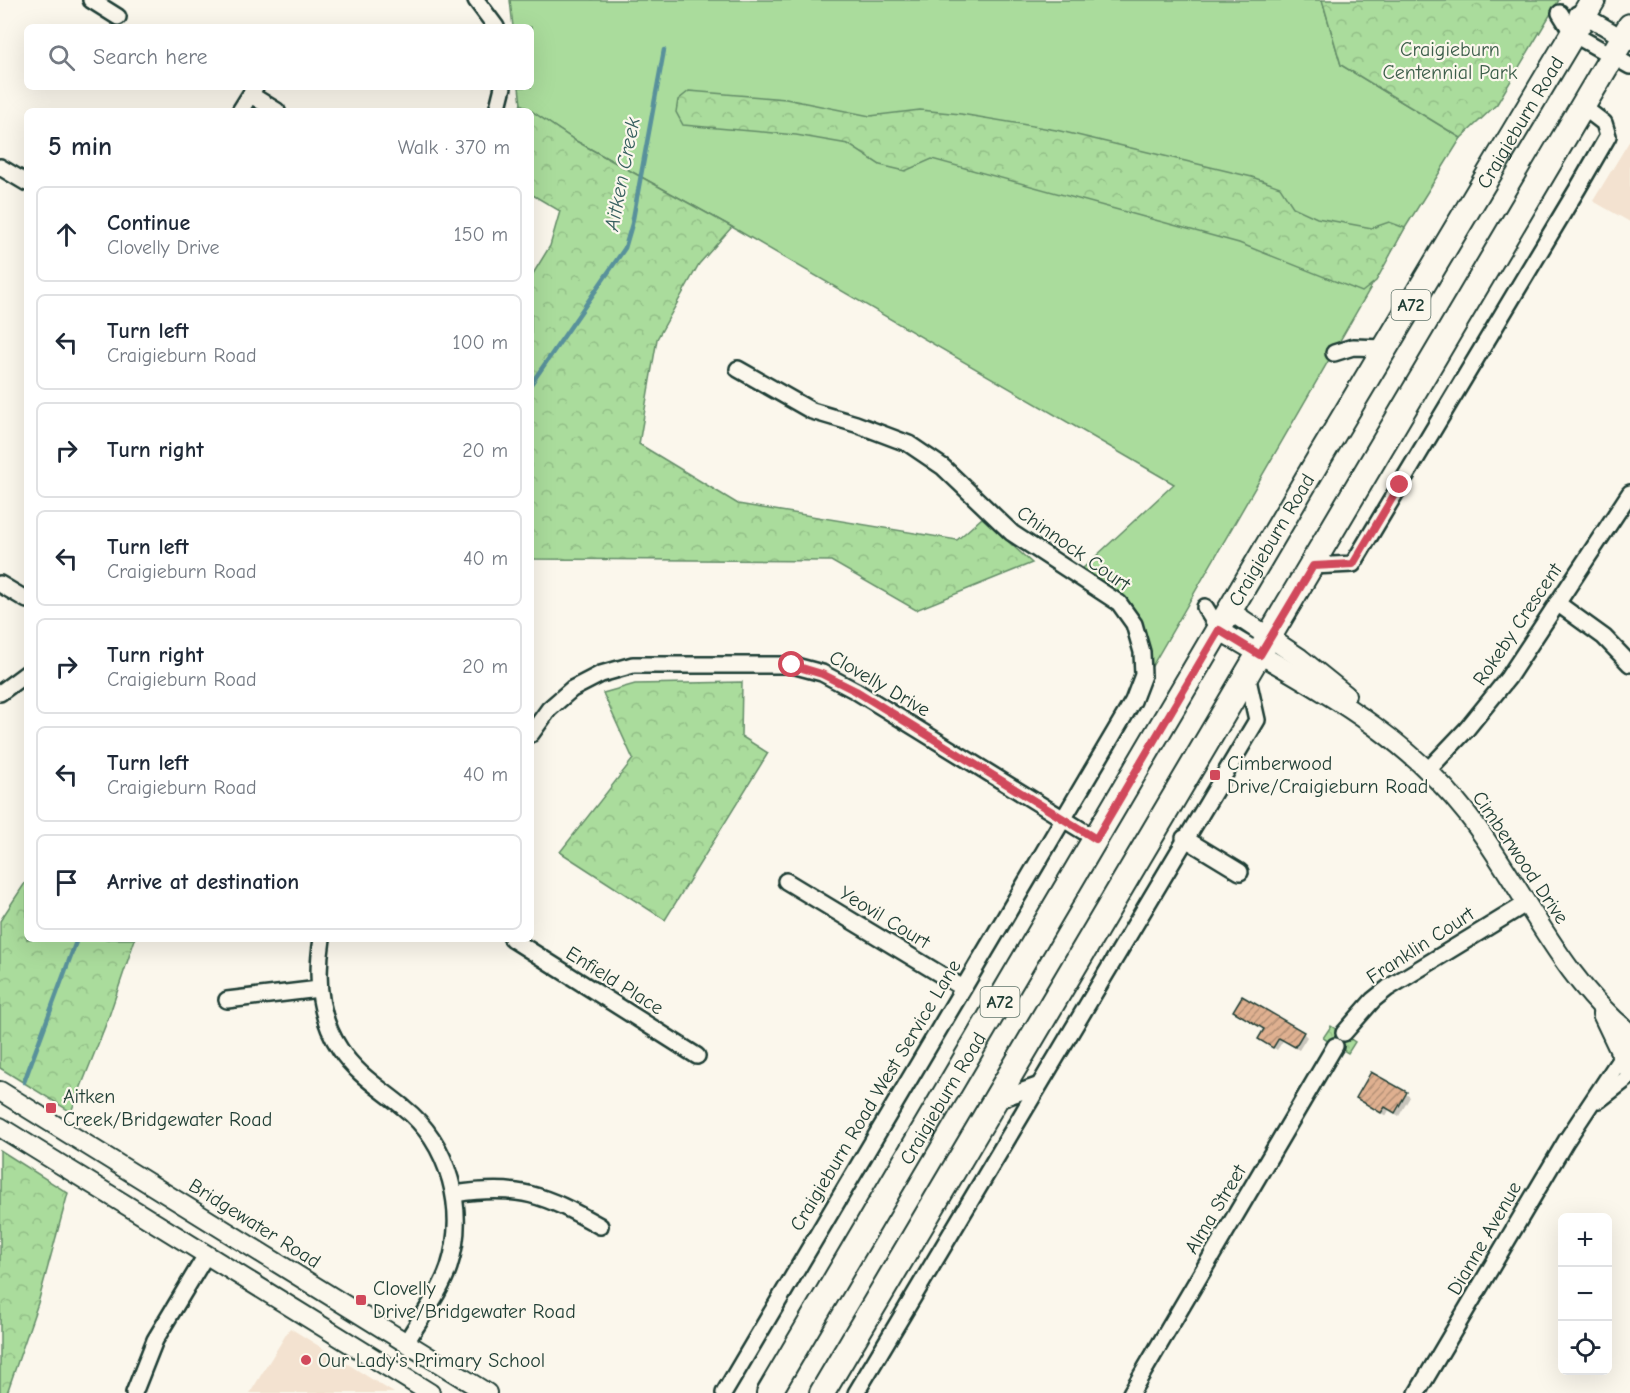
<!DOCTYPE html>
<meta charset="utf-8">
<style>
body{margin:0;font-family:"Comic Neue",sans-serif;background:#f2f2f3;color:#1f2937}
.controls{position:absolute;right:18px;bottom:18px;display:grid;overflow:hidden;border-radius:9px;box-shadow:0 6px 24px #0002}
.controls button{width:54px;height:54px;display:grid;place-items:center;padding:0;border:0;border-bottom:2px solid #e0e1e3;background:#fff;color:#1f2937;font:30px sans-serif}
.stop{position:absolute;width:18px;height:18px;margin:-14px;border:4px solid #d1495b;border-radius:50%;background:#fff}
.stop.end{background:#d1495b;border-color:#fff;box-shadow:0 2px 6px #0008}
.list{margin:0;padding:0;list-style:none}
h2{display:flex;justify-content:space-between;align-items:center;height:78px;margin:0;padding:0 24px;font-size:26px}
h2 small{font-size:20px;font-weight:400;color:#747a83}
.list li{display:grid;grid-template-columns:39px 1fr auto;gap:18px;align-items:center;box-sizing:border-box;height:96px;margin:0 12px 12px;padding:0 12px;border:2px solid #e0e1e3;border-radius:9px}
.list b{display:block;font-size:22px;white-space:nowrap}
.list p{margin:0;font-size:20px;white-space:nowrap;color:#747a83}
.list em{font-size:20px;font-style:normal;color:#747a83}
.icon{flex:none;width:33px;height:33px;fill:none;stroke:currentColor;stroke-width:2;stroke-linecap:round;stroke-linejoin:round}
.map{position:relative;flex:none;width:1630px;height:1393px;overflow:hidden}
.search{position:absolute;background:#fff;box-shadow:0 6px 24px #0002;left:24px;top:24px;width:510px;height:66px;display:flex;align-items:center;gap:15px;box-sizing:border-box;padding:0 21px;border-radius:9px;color:#747a83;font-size:22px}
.panel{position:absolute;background:#fff;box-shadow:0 6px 24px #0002;left:24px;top:108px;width:510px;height:834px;border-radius:9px}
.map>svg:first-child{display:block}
.built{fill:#f3e2d0}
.grass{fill:#aadc9c;stroke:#648c68;stroke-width:1.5}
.forest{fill:url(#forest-crowns);stroke:#648c68;stroke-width:1.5}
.shadow{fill:#0003}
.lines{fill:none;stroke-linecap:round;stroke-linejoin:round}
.stream{stroke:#59919b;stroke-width:4.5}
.building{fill:url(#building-hatch);stroke:#1f3d34;stroke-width:1.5}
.minor-casing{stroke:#1f3d34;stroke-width:20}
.tertiary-casing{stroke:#1f3d34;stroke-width:22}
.primary-casing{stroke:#1f3d34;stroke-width:28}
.minor{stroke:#fbf7ec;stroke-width:15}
.tertiary{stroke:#fbf7ec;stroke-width:18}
.primary{stroke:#fbf7ec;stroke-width:24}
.route{stroke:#d1495b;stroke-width:8}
.poi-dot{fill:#d1495b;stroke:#fbf7ec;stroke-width:2}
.labels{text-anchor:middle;stroke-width:4.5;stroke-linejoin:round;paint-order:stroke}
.shield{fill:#fbf7ec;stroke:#61756b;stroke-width:1.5}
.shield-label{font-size:18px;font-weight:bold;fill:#1f3d34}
.park-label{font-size:20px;fill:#3b5d49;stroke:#fbf7ec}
.street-label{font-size:20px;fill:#1f3d34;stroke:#fbf7ec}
.poi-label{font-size:20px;fill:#1f3d34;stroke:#fbf7ec;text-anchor:start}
.water-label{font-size:21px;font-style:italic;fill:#37605f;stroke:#fbf7ec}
</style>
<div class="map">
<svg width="1630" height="1393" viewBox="0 0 1630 1393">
<defs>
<pattern id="forest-crowns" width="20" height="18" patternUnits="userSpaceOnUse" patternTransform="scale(1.5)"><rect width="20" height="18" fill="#aadc9c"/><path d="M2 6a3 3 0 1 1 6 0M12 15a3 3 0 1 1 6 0" fill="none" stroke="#92be87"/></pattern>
<pattern id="building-hatch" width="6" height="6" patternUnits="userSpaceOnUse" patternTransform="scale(1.5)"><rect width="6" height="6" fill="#dfb090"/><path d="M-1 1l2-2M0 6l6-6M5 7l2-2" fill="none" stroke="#b49076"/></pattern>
</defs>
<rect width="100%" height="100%" fill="#fbf7ec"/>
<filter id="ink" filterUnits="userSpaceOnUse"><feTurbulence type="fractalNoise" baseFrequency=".0167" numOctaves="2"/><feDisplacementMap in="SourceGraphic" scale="12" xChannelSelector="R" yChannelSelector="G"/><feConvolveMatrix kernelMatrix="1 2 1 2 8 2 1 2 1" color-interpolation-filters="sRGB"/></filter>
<g filter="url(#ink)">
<g class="built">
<path d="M1630,140V222L1593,201Z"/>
<path d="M290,1328L394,1393H250Z"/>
</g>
<path class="grass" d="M510,0H1322L1341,65L1461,138L1405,228L1151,668C1144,614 1129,597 1082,569L1174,484L732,227L576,141L521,104L519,87H531V27H513Z"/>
<g class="forest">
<path d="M1322,0H1559L1497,104L1461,138L1341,65Z"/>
<path d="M689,91L786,99L870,116L920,110L961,114L1056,130L1252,177L1280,187L1293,207L1317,218L1372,228L1389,222L1405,228L1376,281L1362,292L1239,243L932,159L905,171L880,165L848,144L796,135L683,125L676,112L678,100Z"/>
<path d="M521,104L576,141L732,227L699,264L657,339L639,444L738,504L957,540L982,518L1032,563L916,610L831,561L531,559V277L550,246L560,211L531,194V111H518Z"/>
<path d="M742,682L741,736L768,753L665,920L560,852L633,759L603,693L635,684Z"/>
<path d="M27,880V939H135L108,1019L71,1112L0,1068V921Z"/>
<path d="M1331,1026L1355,1042L1348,1053L1323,1038Z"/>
<path d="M0,1150L68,1193L38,1303L7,1393H0Z"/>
</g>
<g class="shadow">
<path d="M1235,1011L1303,1033L1307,1037L1299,1050L1283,1041L1277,1050L1260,1039L1265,1030Z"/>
<path d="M1406,1094L1410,1097L1399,1116L1389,1110L1386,1116L1358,1098Z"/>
</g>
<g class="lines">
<g class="stream">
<path d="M531,384L625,248L632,224L664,50"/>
<path d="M24,1082L77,939"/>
</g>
</g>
<g class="building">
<path d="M1242,996L1304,1032L1295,1047L1279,1038L1273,1048L1258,1039L1264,1029L1233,1011Z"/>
<path d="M1371,1072L1407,1092L1395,1113L1385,1107L1381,1113L1356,1098Z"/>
</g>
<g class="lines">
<g class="minor-casing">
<g id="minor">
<path d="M91,0L118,17"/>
<path d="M476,0L496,27"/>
<path d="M1560,13L1573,34L1630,66"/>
<path d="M1577,14L1584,15L1630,42"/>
<path d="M251,95L277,111"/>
<path d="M240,111L255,87"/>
<path d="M497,111L503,87"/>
<path d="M0,167L27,183"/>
<path d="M1334,353L1353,347L1385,348"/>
<path d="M1313,566L1353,564L1578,188L1608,136L1604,123L1583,107"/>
<path d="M0,584L27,600"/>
<path d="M1557,603L1604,637L1630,664"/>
<path d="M1205,607L1219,630"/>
<path d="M0,693L27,673"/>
<path d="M531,734L549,709L572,689L601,674L633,665H792L822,673L856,691L1096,839"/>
<path d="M1428,770L1466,730L1508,678L1630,493"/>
<path d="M1184,838L1240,872"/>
<path d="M786,881L963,988"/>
<path d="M322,939C316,976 318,1016 340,1049C356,1074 380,1088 403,1107C450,1144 467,1211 449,1267C440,1294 420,1318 406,1343"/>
<path d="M512,939L697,1056"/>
<path d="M227,1000L319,989"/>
<path d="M1344,1033L1373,1000L1388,988L1527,903"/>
<path d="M1599,1100L1630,1076"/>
<path d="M995,1101L1037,1086"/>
<path d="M455,1194C519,1184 545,1195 600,1226"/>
<path d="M134,1393L155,1340L206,1255"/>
<path d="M724,1393L1133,701L1143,675L1142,652L1134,624L1119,603L1012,533L943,467L909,444L856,424L812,411L738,369"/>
<path d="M856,1393L1257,720L1247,675"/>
<path d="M1131,1393L1335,1046"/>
<path d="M1417,1393L1566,1141L1621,1058"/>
</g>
</g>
<g class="tertiary-casing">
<g id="tertiary">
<path d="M1230,611L1300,658L1346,695"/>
<path d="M1219,630C1311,686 1400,728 1468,815C1523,886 1559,977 1630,1033"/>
<path d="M1602,1014L1621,1054"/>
<path d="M1626,1043L1621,1058L1630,1072"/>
<path d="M0,1091L487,1393"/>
<path d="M0,1127L430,1393"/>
</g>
</g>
<g class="primary-casing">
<g id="primary">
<path id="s1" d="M769,1393L1320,457L1593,0"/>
<path d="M822,1393L1630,26"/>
</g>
</g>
<use href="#minor" class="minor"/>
<use href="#tertiary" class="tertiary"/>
<use href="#primary" class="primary"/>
</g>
</g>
<g class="lines" filter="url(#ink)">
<path class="route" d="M792,665L822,674L856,691L1096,839L1219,630L1260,655L1313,566L1353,564L1400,485"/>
</g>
<g class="poi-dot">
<rect x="1209" y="769" width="12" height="12" rx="3"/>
<rect x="45" y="1102" width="12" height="12" rx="3"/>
<rect x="355" y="1294" width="12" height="12" rx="3"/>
<circle cx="306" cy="1360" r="6"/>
</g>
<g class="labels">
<g class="shield">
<rect x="1391.5" y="290" width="39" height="30" rx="4.5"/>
<rect x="980.5" y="987" width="39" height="30" rx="4.5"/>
</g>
<g class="shield-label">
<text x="1411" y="311">A72</text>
<text x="1000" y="1008">A72</text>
</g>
<g class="park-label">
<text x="1450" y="56">Craigieburn<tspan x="1450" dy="23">Centennial Park</tspan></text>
</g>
<g class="street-label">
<text dy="7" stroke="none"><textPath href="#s1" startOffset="1476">Craigieburn Road</textPath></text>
<text dy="7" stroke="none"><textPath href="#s1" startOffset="990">Craigieburn Road</textPath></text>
<text transform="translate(1074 548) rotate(35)" y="7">Chinnock Court</text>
<text transform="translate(1517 624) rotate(-56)" y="7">Rokeby Crescent</text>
<text transform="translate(880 683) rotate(30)" y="7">Clovelly Drive</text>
<text transform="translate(1521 857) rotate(56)" y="7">Cimberwood Drive</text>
<text transform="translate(885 917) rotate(31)" y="7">Yeovil Court</text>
<text transform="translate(1420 945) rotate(-33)" y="7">Franklin Court</text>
<text transform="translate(615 980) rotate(32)" y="7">Enfield Place</text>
<text transform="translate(875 1095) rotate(-59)" y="7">Craigieburn Road West Service Lane</text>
<text dy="7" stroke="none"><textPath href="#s1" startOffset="342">Craigieburn Road</textPath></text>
<text transform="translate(1215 1209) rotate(-59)" y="7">Alma Street</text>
<text transform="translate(255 1223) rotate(32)" y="7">Bridgewater Road</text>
<text transform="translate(1484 1238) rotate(-60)" y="7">Dianne Avenue</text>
</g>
<g class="poi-label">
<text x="1227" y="770">Cimberwood<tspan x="1227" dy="23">Drive/Craigieburn Road</tspan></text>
<text x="63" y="1103">Aitken<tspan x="63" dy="23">Creek/Bridgewater Road</tspan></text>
<text x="373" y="1295">Clovelly<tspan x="373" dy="23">Drive/Bridgewater Road</tspan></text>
<text x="318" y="1367">Our Lady's Primary School</text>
</g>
<g class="water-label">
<text transform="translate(622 174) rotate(-79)" y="7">Aitken Creek</text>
</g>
</g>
</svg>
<div class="controls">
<button>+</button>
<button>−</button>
<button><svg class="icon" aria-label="locate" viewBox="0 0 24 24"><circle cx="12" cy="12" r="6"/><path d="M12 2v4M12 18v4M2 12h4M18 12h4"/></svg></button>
</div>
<div class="stop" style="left:792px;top:665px"></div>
<div class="stop end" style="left:1400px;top:485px"></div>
<div class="search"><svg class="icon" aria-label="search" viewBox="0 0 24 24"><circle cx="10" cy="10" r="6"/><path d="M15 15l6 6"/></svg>Search here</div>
<section class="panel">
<h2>5 min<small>Walk · 370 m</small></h2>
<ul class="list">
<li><svg class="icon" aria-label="ahead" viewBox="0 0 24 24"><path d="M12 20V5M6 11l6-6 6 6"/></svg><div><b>Continue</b><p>Clovelly Drive</p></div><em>150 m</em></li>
<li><svg class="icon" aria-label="left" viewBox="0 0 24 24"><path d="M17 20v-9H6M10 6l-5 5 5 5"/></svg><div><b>Turn left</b><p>Craigieburn Road</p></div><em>100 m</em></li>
<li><svg class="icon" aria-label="right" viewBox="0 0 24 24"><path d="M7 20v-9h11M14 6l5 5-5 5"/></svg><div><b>Turn right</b></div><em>20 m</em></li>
<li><svg class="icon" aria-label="left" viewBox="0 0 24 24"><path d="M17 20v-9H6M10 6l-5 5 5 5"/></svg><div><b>Turn left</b><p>Craigieburn Road</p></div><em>40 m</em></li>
<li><svg class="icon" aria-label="right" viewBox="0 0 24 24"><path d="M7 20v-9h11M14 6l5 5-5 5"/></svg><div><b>Turn right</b><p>Craigieburn Road</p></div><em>20 m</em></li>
<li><svg class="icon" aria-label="left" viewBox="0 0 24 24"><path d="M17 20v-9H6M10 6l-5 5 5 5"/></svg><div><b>Turn left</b><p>Craigieburn Road</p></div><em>40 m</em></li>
<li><svg class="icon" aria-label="arrive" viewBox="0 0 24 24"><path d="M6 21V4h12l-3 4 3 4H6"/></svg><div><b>Arrive at destination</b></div></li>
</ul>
</section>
</div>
